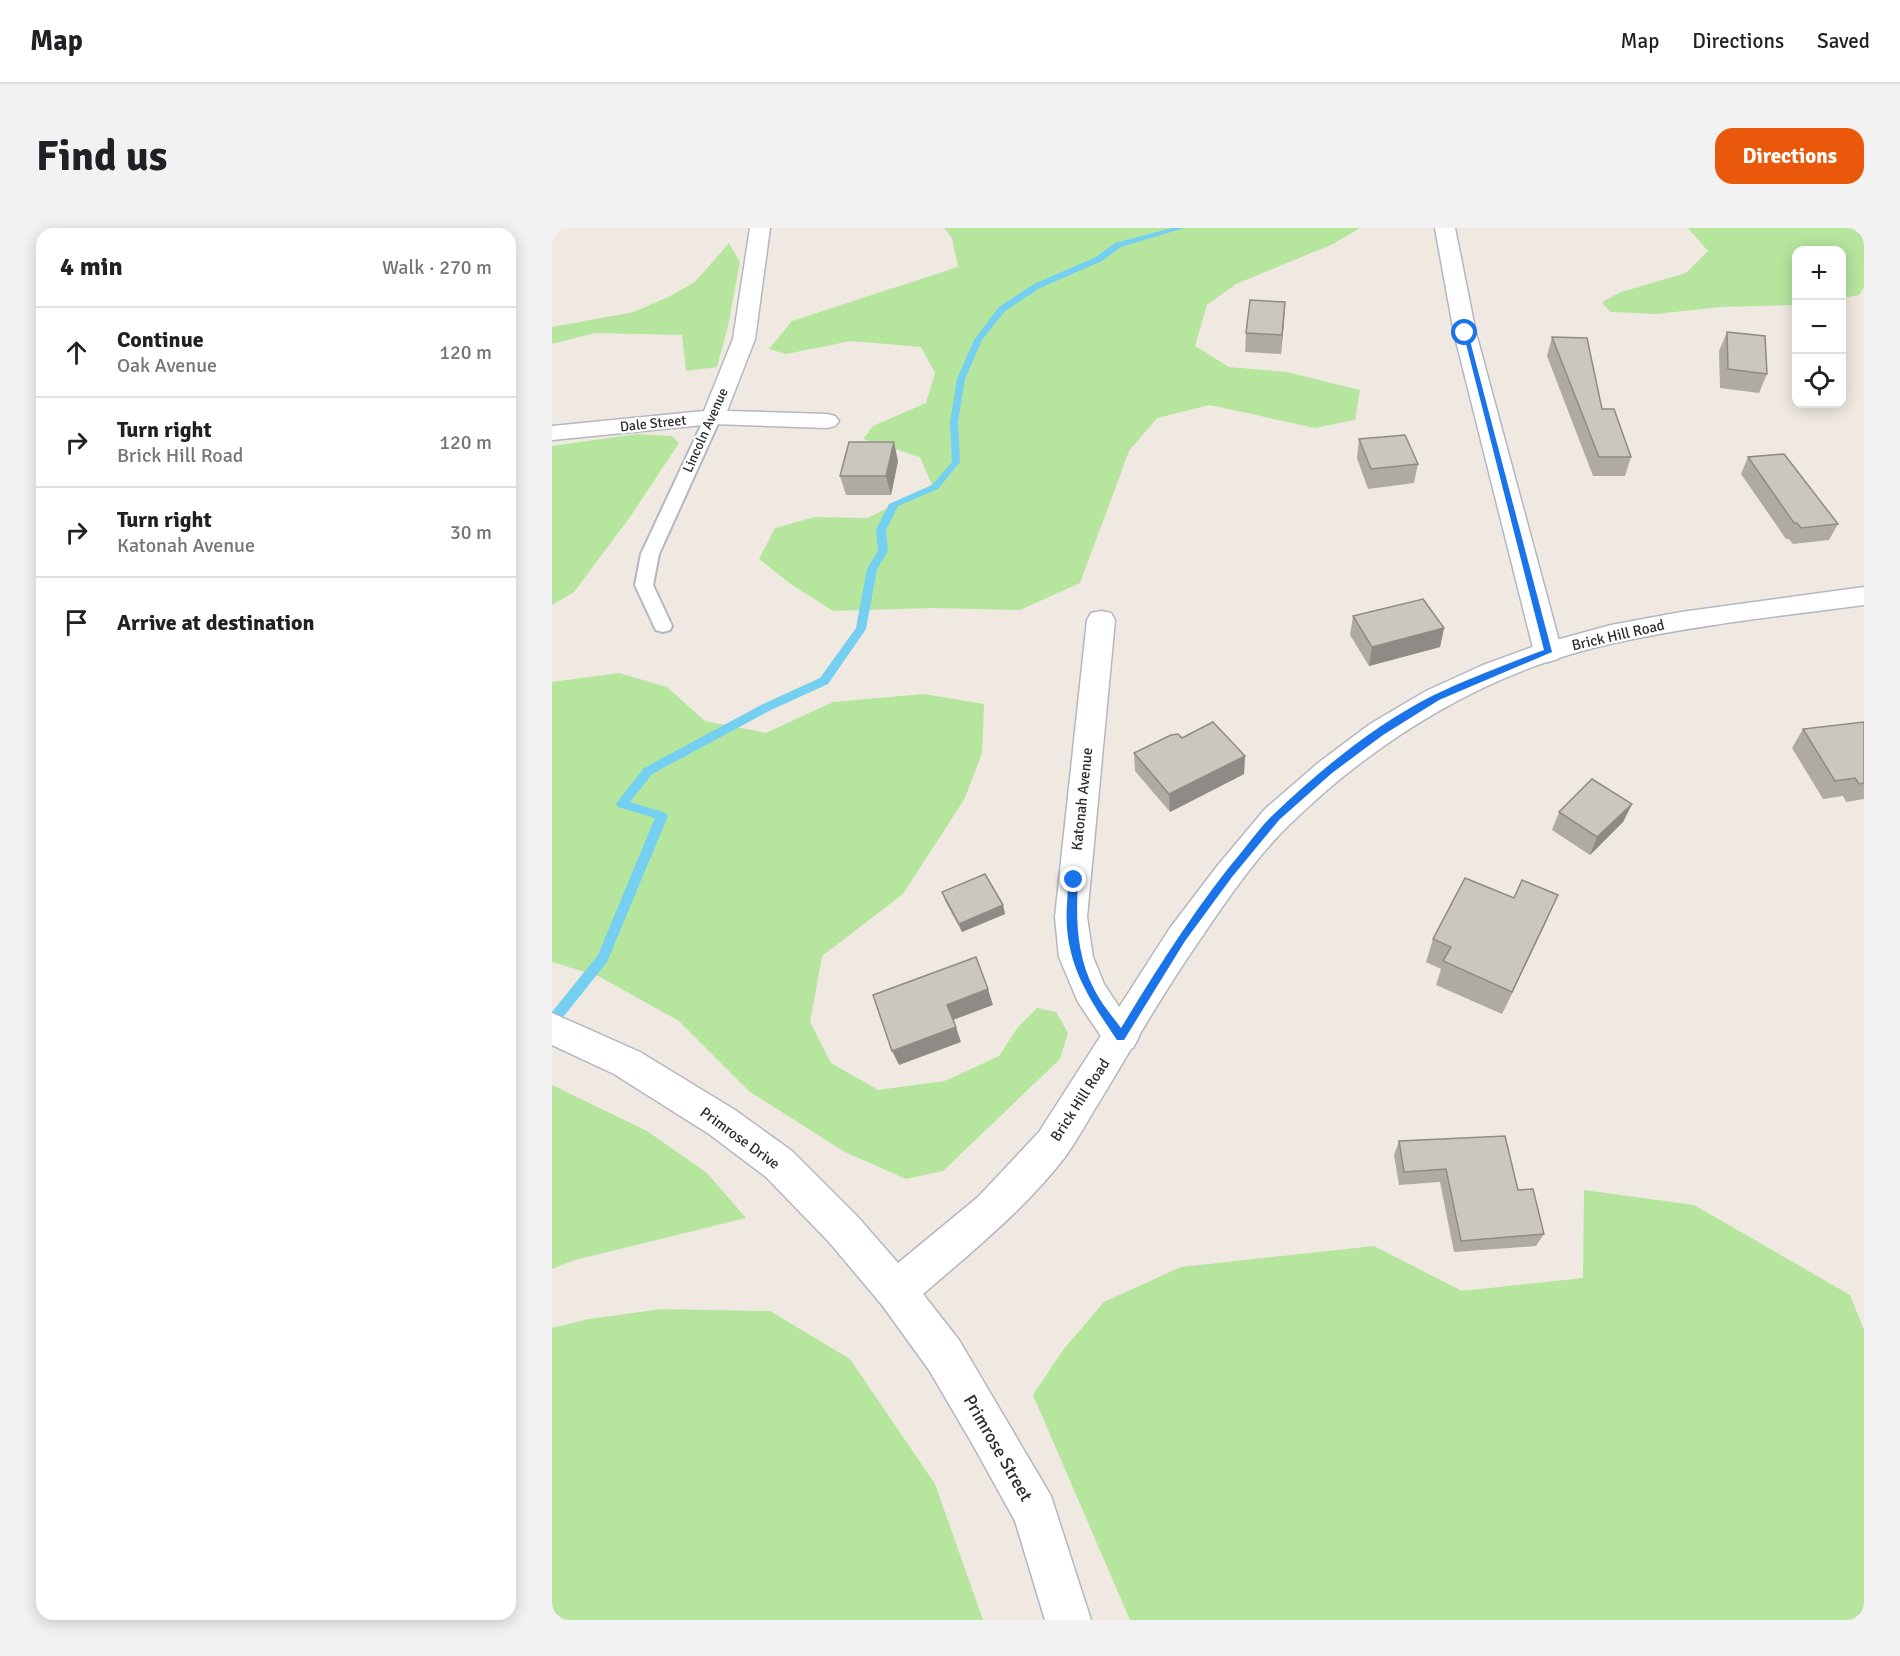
<!DOCTYPE html>
<meta charset="utf-8">
<style>
body{margin:0;font-family:Signika,sans-serif;background:#f2f2f2;color:#202124}
.controls{position:absolute;right:18px;top:18px;display:grid;overflow:hidden;border-radius:12px;box-shadow:0 3px 15px #0003}
.controls button{width:54px;height:54px;display:grid;place-items:center;padding:0;border:0;border-bottom:2px solid #e0e0e0;background:#fff;color:#202124;font:30px sans-serif}
.stop{position:absolute;width:18px;height:18px;margin:-14px;border:4px solid #1a73e8;border-radius:50%;background:#fff}
.stop.end{background:#1a73e8;border-color:#fff;box-shadow:0 2px 6px #0008}
.list{margin:0;padding:0;list-style:none}
h2{display:flex;justify-content:space-between;align-items:center;height:78px;margin:0;padding:0 24px;font-size:26px}
h2 small{font-size:20px;font-weight:400;color:#757577}
.list li{display:grid;grid-template-columns:39px 1fr auto;gap:18px;align-items:center;box-sizing:border-box;height:90px;padding:0 24px;border-top:2px solid #e0e0e0}
.list b{display:block;font-size:22px;white-space:nowrap}
.list p{margin:0;font-size:20px;white-space:nowrap;color:#757577}
.list em{font-size:20px;font-style:normal;color:#757577}
.icon{flex:none;width:33px;height:33px;fill:none;stroke:currentColor;stroke-width:2;stroke-linecap:round;stroke-linejoin:round}
.map{position:relative;flex:none;width:1312px;height:1392px;overflow:hidden;border-radius:18px}
header{display:flex;align-items:center;gap:36px;box-sizing:border-box;height:84px;padding:0 30px;background:#fff;border-bottom:2px solid #e0e0e0}
header strong{font-size:28px}
nav{display:flex;gap:33px;margin-inline-start:auto;font-size:21px}
.intro{display:flex;align-items:center;justify-content:space-between;box-sizing:border-box;height:144px;padding:0 36px}
h1{margin:0;font-size:42px}
.button{padding:15px 27px;border-radius:18px;background:#ea580c;color:#fff;font-size:21px;font-weight:700}
main{display:flex;gap:36px;padding:0 36px}
aside{flex:1;background:#fff;border-radius:18px;box-shadow:0 3px 15px #0003}
.map>svg:first-child{display:block}
.green{fill:#b6e59e}
.lines{fill:none;stroke-linecap:round;stroke-linejoin:round}
.stream{fill:#75cff0;fill-rule:evenodd}
.service-casing{stroke:#b4b7c1;stroke-width:4}
.minor-casing{stroke:#b4b7c1;stroke-width:3}
.secondary-casing{stroke:#b4b7c1;stroke-width:3}
.service{fill:#fff;fill-rule:evenodd}
.minor{fill:#fff;fill-rule:evenodd}
.secondary{fill:#fff;fill-rule:evenodd}
.wall{fill:#afaba4}
.shaded-wall{fill:#8e8b86}
.building{fill:#cbc7bf;stroke:#8e8b86;stroke-width:1.5}
.route{fill:#1a73e8}
.labels{text-anchor:middle;stroke-width:4.5;stroke-linejoin:round;paint-order:stroke}
.far-street-label{font-size:14px;fill:#2e2e2e;stroke:#fff}
.street-label{font-size:15px;fill:#2e2e2e;stroke:#fff}
.near-street-label{font-size:18px;fill:#2e2e2e;stroke:#fff}
</style>
<header>
<strong>Map</strong>
<nav><a>Map</a><a>Directions</a><a>Saved</a></nav>
</header>
<div class="intro"><h1>Find us</h1><a class="button">Directions</a></div>
<main>
<aside>
<h2>4 min<small>Walk · 270 m</small></h2>
<ul class="list">
<li><svg class="icon" aria-label="ahead" viewBox="0 0 24 24"><path d="M12 20V5M6 11l6-6 6 6"/></svg><div><b>Continue</b><p>Oak Avenue</p></div><em>120 m</em></li>
<li><svg class="icon" aria-label="right" viewBox="0 0 24 24"><path d="M7 20v-9h11M14 6l5 5-5 5"/></svg><div><b>Turn right</b><p>Brick Hill Road</p></div><em>120 m</em></li>
<li><svg class="icon" aria-label="right" viewBox="0 0 24 24"><path d="M7 20v-9h11M14 6l5 5-5 5"/></svg><div><b>Turn right</b><p>Katonah Avenue</p></div><em>30 m</em></li>
<li><svg class="icon" aria-label="arrive" viewBox="0 0 24 24"><path d="M6 21V4h12l-3 4 3 4H6"/></svg><div><b>Arrive at destination</b></div></li>
</ul>
</aside>
<div class="map">
<svg width="1312" height="1392" viewBox="0 0 1312 1392">
<rect width="100%" height="100%" fill="#efe9e1"/>
<g class="green">
<path d="M392,0H808L781,16L684,56L655,77L643,118L677,139L735,144L808,162L803,192L763,200L658,177L605,190L577,223L528,355L468,382L380,380L281,383L240,357L207,331L223,300L263,289L316,290L380,257L368,229L311,211L321,198L374,175L383,145L369,119L299,113L234,126L217,121L240,93L406,39L400,10Z"/>
<path d="M1136,0H1312V59L1307,67L1290,70V22H1244V77L1168,79L1104,86L1058,84L1050,74L1069,64L1134,45L1156,23Z"/>
<path d="M177,15L188,34L176,98L165,139L134,143L130,107L43,105L0,116V99L82,84L118,68L143,54Z"/>
<path d="M85,206L120,208L127,215L78,289L22,364L0,377V218Z"/>
<path d="M67,445L115,459L153,493L214,505L281,474L372,466L432,476L430,525L413,570L351,666L270,728L258,794L279,835L326,862L393,853L447,828L466,799L485,780L504,784L516,805L508,831L391,943L354,951L293,924L198,864L127,793L46,748L0,734V454Z"/>
<path d="M0,857L95,903L155,945L194,990L23,1032L0,1041Z"/>
<path d="M1032,962L1142,977L1298,1067L1312,1102V1392H578L481,1167L511,1122L552,1074L629,1039L822,1018L910,1063L1031,1050Z"/>
<path d="M110,1081L218,1083L298,1131L383,1256L431,1392H0V1100L37,1091Z"/>
</g>
<g class="lines">
<path class="stream" d="M620,0H632L569,19L550,33L488,60L453,83L430,112L413,151L406,194L408,234L386,261L346,278L334,302L336,323L325,341L314,401L276,456L219,482L100,546L78,574L114,585L116,588L55,734L4,798L0,800V784L46,727L103,590L66,579L64,576L66,573L92,540L211,476L268,450L304,400L315,341L326,323L324,302L337,276L380,257L400,234L398,194L405,151L422,112L447,79L482,56L544,29L563,15Z"/>
<g class="service-casing">
<path id="service" d="M161,184L169,189L107,326L101,357L120,398L118,402L111,404L104,402L102,398L83,357L89,326L153,189Z"/>
</g>
<g class="minor-casing">
<g id="minor">
<path d="M198,0H218L203,111L175,183L275,186L283,188L287,193L283,198L275,200L161,196L0,212V198L152,183L181,111Z"/>
<path d="M883,0H903L924,105L1010,424L1006,431L996,434L986,431L982,424L902,105Z"/>
<path d="M549,383L559,385L563,392L535,689L541,729L552,756L587,809L581,820L569,825L557,820L526,774L507,729L503,689L535,392L539,385Z"/>
</g>
</g>
<g class="secondary-casing">
<path id="secondary" d="M1312,359V377C1229,388 1144,397 1062,415C938,442 827,509 737,597C703,630 670,679 643,719C609,768 580,820 549,871C537,890 526,911 513,929C473,981 421,1023 371,1066L407,1112L499,1268L539,1392H493L463,1293L421,1217L377,1142L330,1077L277,1014L214,949L157,906L62,846L0,817V785L88,824L183,882L240,923L305,988L346,1035L426,969L487,904L618,700L666,637L713,581L766,535L818,496L874,463L931,437L986,417L1059,397L1129,384Z"/>
</g>
<use href="#service" class="service"/>
<use href="#minor" class="minor"/>
<use href="#secondary" class="secondary"/>
</g>
<g class="wall">
<path d="M732,93L729,126L693,124L694,105Z"/>
<path d="M1175,104L1215,146L1207,165L1168,160L1167,123Z"/>
<path d="M1000,109L1050,181L1079,229L1073,248H1041L995,128Z"/>
<path d="M807,211L866,236L862,255L816,261L805,230Z"/>
<path d="M1196,229L1286,296L1277,312L1241,316L1237,311H1234L1189,246Z"/>
<path d="M346,233L339,267H294L288,248Z"/>
<path d="M801,388L892,400L888,419L817,438L798,407Z"/>
<path d="M1312,494V571L1294,574L1291,568L1271,571L1240,520L1251,501Z"/>
<path d="M630,510L693,528L692,546L618,584L583,543L582,525Z"/>
<path d="M1080,576L1071,594L1038,627L1000,602L1007,584Z"/>
<path d="M390,664L451,677L453,686L410,704L393,673Z"/>
<path d="M995,692L950,786L884,757L889,741L874,734L881,711Z"/>
<path d="M847,913L966,962L992,1006L984,1018L902,1024L888,954L847,957L842,927Z"/>
</g>
<g class="shaded-wall">
<path d="M733,74L732,93L729,126L730,107Z"/>
<path d="M342,214L346,233L339,267L334,248Z"/>
<path d="M892,400L888,419L817,438L820,419Z"/>
<path d="M693,528L692,546L618,584L617,566Z"/>
<path d="M1080,576L1071,594L1038,627L1045,609Z"/>
<path d="M1006,667L995,692L950,786L960,764Z"/>
<path d="M451,677L453,686L410,704L407,696Z"/>
<path d="M436,761L441,777L401,792L395,777Z"/>
<path d="M404,799L409,814L347,837L340,823Z"/>
</g>
<g class="building">
<path d="M698,72L733,74L730,107L694,105Z"/>
<path d="M1175,104L1213,108L1215,146L1176,141Z"/>
<path d="M1000,109L1035,110L1050,181H1062L1079,229H1047Z"/>
<path d="M853,207L866,236L819,241L807,211Z"/>
<path d="M297,214H342L334,248H288Z"/>
<path d="M1232,226L1286,296L1249,300L1245,295H1242L1196,229Z"/>
<path d="M871,371L892,400L820,419L801,388Z"/>
<path d="M661,494L693,528L617,566L582,525L619,507L626,506L630,510Z"/>
<path d="M1312,494V555L1307,556L1303,550L1283,553L1251,501Z"/>
<path d="M1040,551L1080,576L1045,609L1007,584Z"/>
<path d="M433,646L451,677L407,696L390,664Z"/>
<path d="M913,650L962,670L970,652L1006,667L960,764L891,733L899,719L881,711Z"/>
<path d="M424,729L436,761L395,777L404,799L340,823L321,767Z"/>
<path d="M953,908L966,962L981,961L992,1006L909,1013L894,941L852,944L847,913Z"/>
</g>
<path class="route" d="M911,104L916,105L1000,424L887,472L831,507L780,545L727,592L680,649L633,713L572,812H565C535,768 511,732 515,676C516,667 515,657 518,649H525L526,652C524,690 524,726 542,761C549,775 560,788 569,800C607,738 645,677 692,621C702,609 711,596 722,586C769,541 824,496 882,467C918,450 955,436 992,422Z"/>
<g class="labels">
<g class="far-street-label">
<text transform="translate(101 195) rotate(-6)" y="5">Dale Street</text>
<text transform="translate(153 202) rotate(-66)" y="5">Lincoln Avenue</text>
</g>
<g class="street-label">
<text transform="translate(1066 407) rotate(-13)" y="5">Brick Hill Road</text>
<text transform="translate(530 571) rotate(-84)" y="5">Katonah Avenue</text>
<text transform="translate(528 872) rotate(-57)" y="5">Brick Hill Road</text>
<text transform="translate(188 910) rotate(36)" y="5">Primrose Drive</text>
</g>
<g class="near-street-label">
<text transform="translate(446 1220) rotate(60)" y="6">Primrose Street</text>
</g>
</g>
</svg>
<div class="controls">
<button>+</button>
<button>−</button>
<button><svg class="icon" aria-label="locate" viewBox="0 0 24 24"><circle cx="12" cy="12" r="6"/><path d="M12 2v4M12 18v4M2 12h4M18 12h4"/></svg></button>
</div>
<div class="stop" style="left:913px;top:105px"></div>
<div class="stop end" style="left:522px;top:652px"></div>
</div>
</main>
